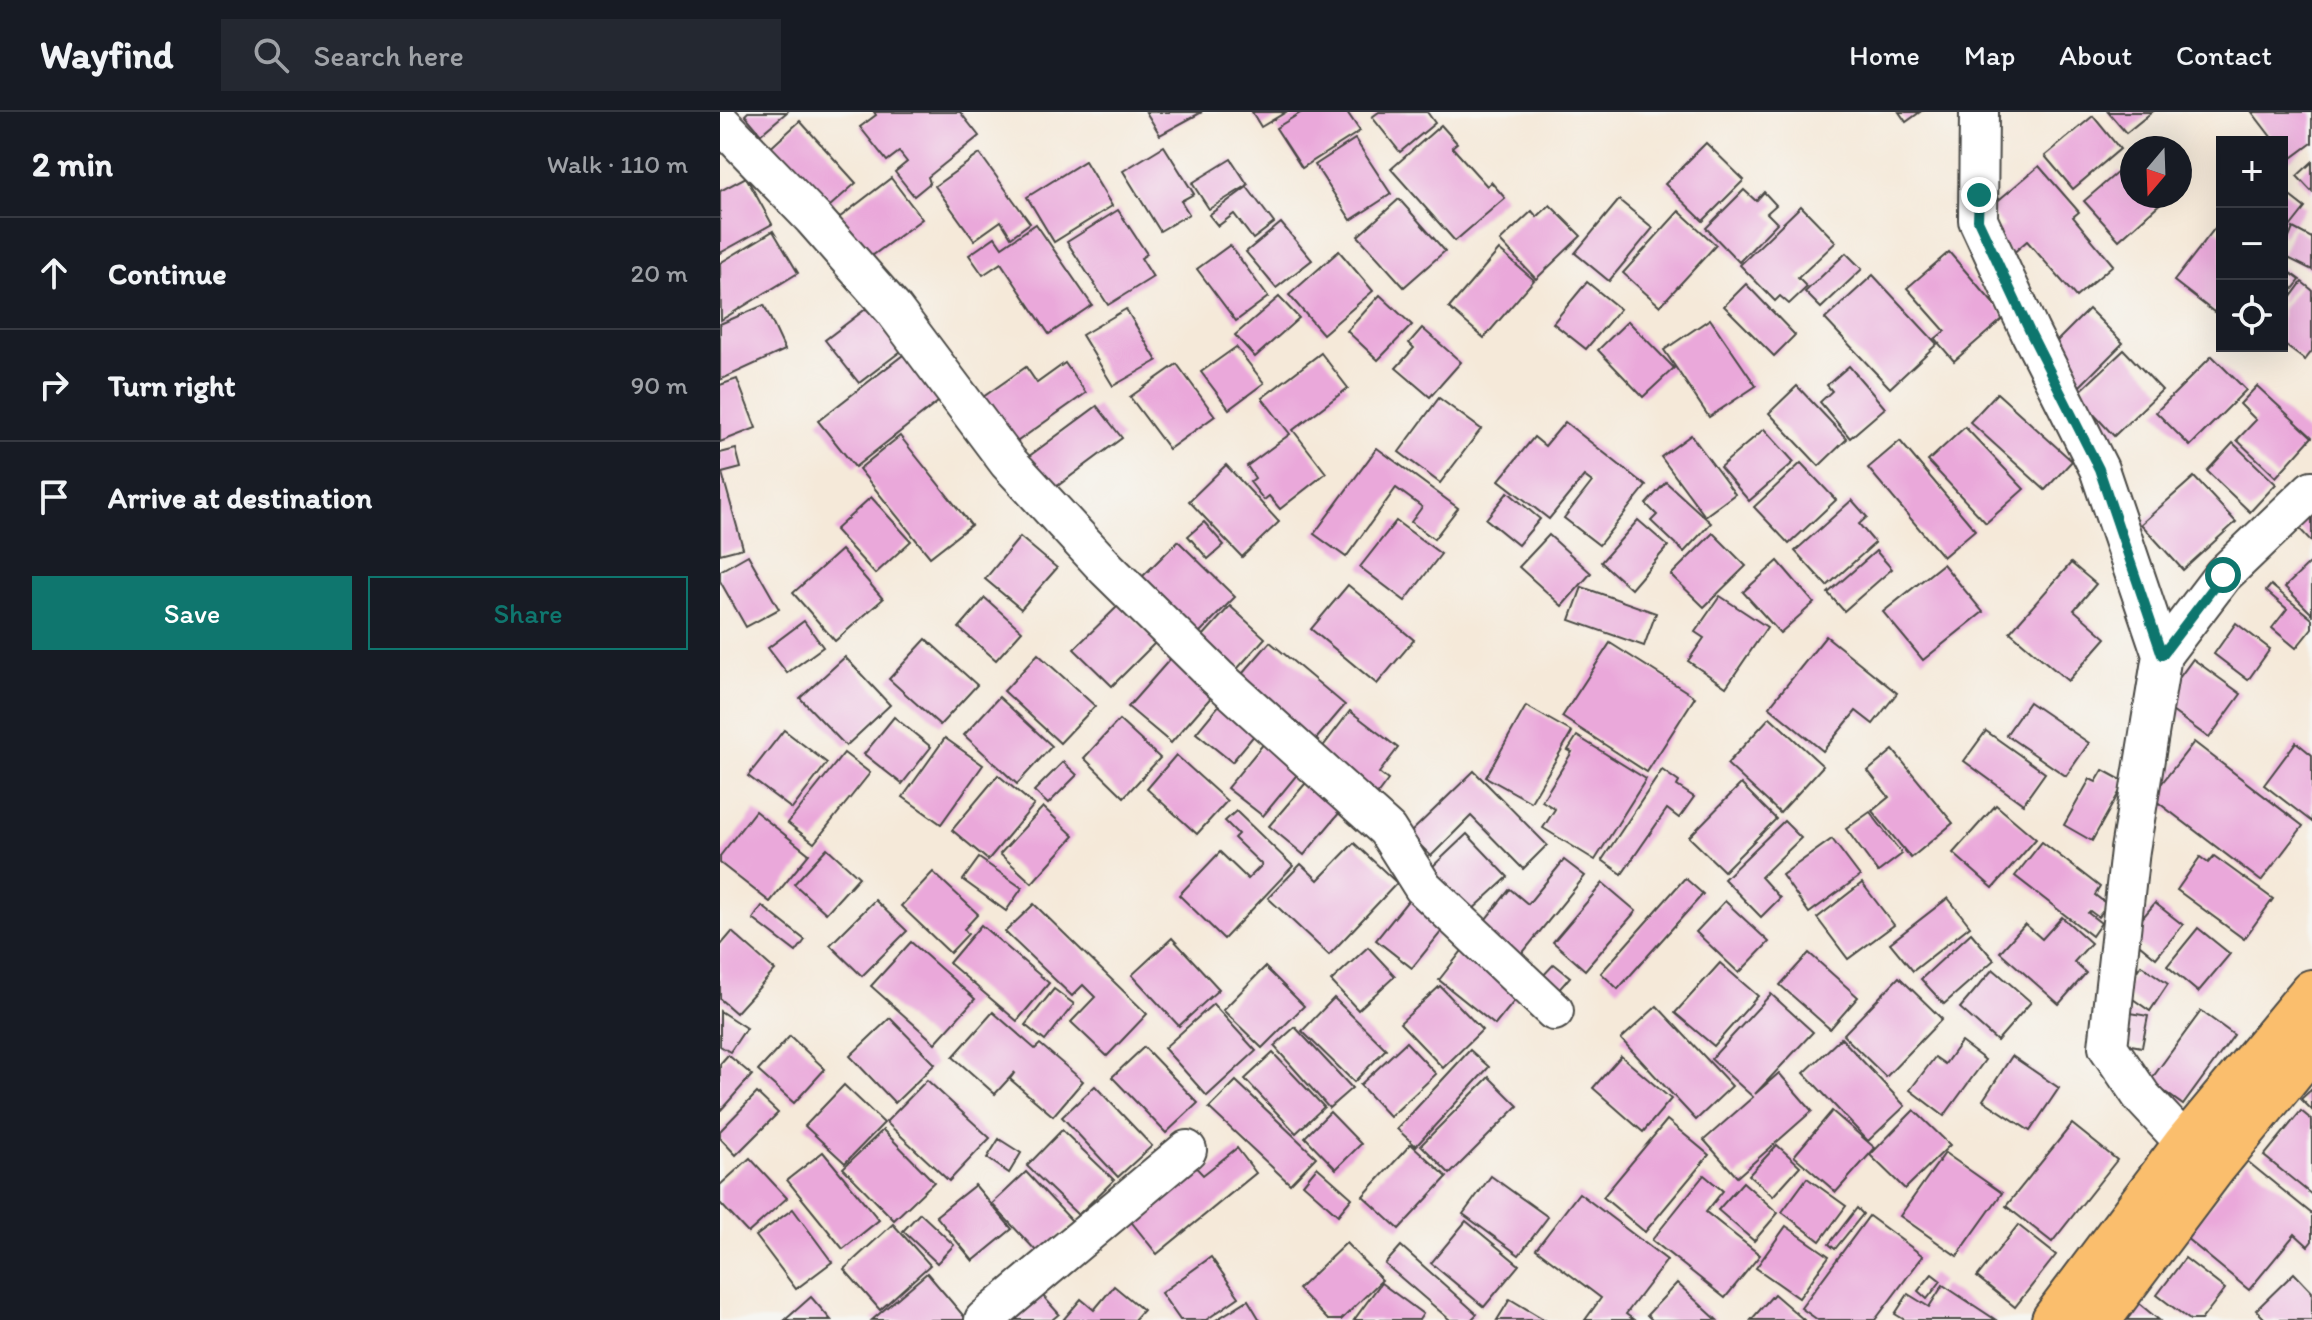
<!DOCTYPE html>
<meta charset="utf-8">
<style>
body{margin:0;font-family:Itim,sans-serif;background:#242831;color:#f1f3f6}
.controls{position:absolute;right:24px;top:24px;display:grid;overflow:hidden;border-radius:0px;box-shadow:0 8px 32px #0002}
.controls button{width:72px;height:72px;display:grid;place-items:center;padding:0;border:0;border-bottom:2px solid #363941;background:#171b24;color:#f1f3f6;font:40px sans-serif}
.compass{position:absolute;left:1400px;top:24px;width:72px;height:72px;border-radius:50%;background:#171b24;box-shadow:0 8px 32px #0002;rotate:199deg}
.stop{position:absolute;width:24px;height:24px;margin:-18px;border:6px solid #0f766e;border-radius:50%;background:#fff}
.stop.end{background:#0f766e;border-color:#fff;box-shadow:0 2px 8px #0008}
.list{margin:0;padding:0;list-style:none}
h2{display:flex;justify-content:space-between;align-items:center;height:104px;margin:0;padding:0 32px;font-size:34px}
h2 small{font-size:26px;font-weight:400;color:#9ea1a6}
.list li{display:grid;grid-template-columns:52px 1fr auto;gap:24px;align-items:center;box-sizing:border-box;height:112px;padding:0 32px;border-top:2px solid #363941}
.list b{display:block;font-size:30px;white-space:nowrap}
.list em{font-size:26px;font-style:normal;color:#9ea1a6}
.actions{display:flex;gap:16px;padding:24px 32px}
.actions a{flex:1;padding:18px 0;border:2px solid #0f766e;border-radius:0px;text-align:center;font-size:28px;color:#0f766e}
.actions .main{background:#0f766e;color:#fff}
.icon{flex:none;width:44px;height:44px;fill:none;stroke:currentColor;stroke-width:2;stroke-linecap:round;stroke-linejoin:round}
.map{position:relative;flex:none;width:1592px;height:1208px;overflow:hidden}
header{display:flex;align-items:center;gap:48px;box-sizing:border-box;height:112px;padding:0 40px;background:#171b24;border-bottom:2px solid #363941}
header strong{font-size:38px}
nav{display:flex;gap:44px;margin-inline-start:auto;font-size:28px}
.search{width:560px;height:72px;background:#242831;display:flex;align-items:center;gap:20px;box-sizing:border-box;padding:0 28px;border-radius:0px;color:#9ea1a6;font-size:30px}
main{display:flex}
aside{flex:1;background:#171b24}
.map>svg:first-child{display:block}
.building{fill:#eaa8da}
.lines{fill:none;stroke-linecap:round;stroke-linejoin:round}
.street-casing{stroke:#494845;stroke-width:42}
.primary-casing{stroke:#494845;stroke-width:48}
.street{stroke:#fff;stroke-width:38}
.primary{stroke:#fabe6d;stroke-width:44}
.route{stroke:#0f766e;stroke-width:10}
</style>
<header>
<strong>Wayfind</strong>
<div class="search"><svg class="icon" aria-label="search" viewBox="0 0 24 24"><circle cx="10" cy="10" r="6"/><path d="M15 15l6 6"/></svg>Search here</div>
<nav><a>Home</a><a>Map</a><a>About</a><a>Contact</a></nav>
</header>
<main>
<aside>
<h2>2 min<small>Walk · 110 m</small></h2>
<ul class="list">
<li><svg class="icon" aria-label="ahead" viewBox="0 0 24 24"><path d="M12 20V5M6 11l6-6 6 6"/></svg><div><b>Continue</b></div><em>20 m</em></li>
<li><svg class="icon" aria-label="right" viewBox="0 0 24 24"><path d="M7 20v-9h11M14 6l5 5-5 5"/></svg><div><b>Turn right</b></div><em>90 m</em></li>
<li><svg class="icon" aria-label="arrive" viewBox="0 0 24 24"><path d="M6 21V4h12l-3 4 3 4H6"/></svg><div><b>Arrive at destination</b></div></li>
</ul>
<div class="actions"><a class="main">Save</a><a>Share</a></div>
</aside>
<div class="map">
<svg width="1592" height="1208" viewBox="0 0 1592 1208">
<rect width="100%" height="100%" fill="#f6f6f2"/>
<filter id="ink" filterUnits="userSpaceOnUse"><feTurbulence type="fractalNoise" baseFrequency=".0125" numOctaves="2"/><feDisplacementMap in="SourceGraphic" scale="16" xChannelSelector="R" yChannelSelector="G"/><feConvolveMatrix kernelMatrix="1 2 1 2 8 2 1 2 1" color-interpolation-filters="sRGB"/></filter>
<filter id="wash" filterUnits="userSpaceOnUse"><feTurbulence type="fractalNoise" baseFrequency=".006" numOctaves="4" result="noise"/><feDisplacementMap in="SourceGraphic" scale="32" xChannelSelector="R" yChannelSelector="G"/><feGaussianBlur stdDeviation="1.8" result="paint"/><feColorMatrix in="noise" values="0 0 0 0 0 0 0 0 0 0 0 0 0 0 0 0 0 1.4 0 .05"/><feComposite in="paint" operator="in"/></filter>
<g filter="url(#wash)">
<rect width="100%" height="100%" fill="#f5e9d9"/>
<g id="blocks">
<g class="building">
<path d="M28,0H67L41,22L25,3Z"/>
<path d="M154,0H240L259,24L208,65L210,71L194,84L175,60L187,50L179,40L167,49L140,15L156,3Z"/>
<path d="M426,0H482L440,23Z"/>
<path d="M532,0H566L541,15Z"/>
<path d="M582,0H627L640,19L582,56L556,16Z"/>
<path d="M659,0H707L715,11L680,40L652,5Z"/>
<path d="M1179,0H1200L1186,10Z"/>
<path d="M1388,0H1432L1406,21Z"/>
<path d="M1532,0H1592V31L1569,48L1562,39V30H1555Z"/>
<path d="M1373,4L1400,37L1353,77L1325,44Z"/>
<path d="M80,9L136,71L101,102L46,40Z"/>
<path d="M721,13L737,31L732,35L767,74L771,70L785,86L735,129L671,57Z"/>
<path d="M635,27L671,82L631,108L595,53Z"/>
<path d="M986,31L1024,68L983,109L945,72Z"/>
<path d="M444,34L474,82L461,89L469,102L440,119L403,59Z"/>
<path d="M260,42L310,111L291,125L281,109L254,128L215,74Z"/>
<path d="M511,47L528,73L489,97L472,71Z"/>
<path d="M365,49L392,94L334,130L307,85Z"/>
<path d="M1592,50V80L1577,64Z"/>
<path d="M1319,54L1359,100L1353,105L1393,153L1356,185L1307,129L1291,143L1273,122L1283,114L1268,97Z"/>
<path d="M1399,59L1407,67L1412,63V84H1441L1444,88L1399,128L1364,89Z"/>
<path d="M26,65L52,112L0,141V79Z"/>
<path d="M171,66L202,107L145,149L115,109Z"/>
<path d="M527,75L554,111L533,127L514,102L498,114L489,103Z"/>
<path d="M1024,78L1036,89L1044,80L1056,93L1047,101L1057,111L1019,150L986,116Z"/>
<path d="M1562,78L1585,96L1562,125Z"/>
<path d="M679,87L725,139L684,175L638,124Z"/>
<path d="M899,88L933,116L889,169L855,141Z"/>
<path d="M830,93L861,124L816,167L780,129L812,99L817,105Z"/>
<path d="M1081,94L1116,130L1078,166L1087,175L1069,192L1060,184L1055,189L1020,153Z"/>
<path d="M398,98L427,142L421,146L433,165L388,193L347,130Z"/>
<path d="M959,99L996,133L940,194L903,161Z"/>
<path d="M561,111L592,148L556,176L526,140Z"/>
<path d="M316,112L372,193L329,222L281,151L263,163L249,143L275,125L282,135Z"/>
<path d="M1495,116L1502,122V190L1494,200L1454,169Z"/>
<path d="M1573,116L1592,126V158L1562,143Z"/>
<path d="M53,119L78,161L1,208L0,151Z"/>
<path d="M510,133L548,185L516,209L477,157Z"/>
<path d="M779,138L814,168L764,226L729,196Z"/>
<path d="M619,139L653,179L603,222L569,183Z"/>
<path d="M1229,140L1285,205L1234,249L1215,227L1225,219L1187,176Z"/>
<path d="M1126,141L1142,157L1101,196L1085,180Z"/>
<path d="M1562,155L1580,168L1562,191Z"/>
<path d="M1153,163L1217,232L1170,276L1105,207Z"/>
<path d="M867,170L900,197L866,237L833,211Z"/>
<path d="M1582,170L1592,178V239L1585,248L1562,231V197Z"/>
<path d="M1026,172L1075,223L1054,244L1004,194Z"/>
<path d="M660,183L692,213L658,248L627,219Z"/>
<path d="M559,185L579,206L535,245L515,223Z"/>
<path d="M44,193L65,238L0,268V212Z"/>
<path d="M151,193L185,236L139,271L105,228Z"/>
<path d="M406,197L437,249L393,274L362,223Z"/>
<path d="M1369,197L1403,231L1359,275L1325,241Z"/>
<path d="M990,207L1036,274L989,305L944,238Z"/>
<path d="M908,209L954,256L923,285L878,238Z"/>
<path d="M702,216L741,250L710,285L676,256L694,236L689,231Z"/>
<path d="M516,235L544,271L509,297L481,260Z"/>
<path d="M1404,238L1442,278L1394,324L1356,283Z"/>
<path d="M187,240L223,286L135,355L98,309Z"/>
<path d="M601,241L628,276L573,318L606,361L560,397L549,384L544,388L530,370L535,366L527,354L570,322L542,286Z"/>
<path d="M1492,244L1526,278L1470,334L1436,300Z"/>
<path d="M345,251L366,281L288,336L256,290L306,255L317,271Z"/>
<path d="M457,252L495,304L449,337L410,285Z"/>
<path d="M1129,254L1165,296L1130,326L1100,290L1112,279L1107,273Z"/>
<path d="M17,267L36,316L0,330V273Z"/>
<path d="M1077,274L1127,327L1099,354L1049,301Z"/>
<path d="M1537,274L1592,325L1556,365L1517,328L1536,308L1520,292Z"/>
<path d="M1277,281L1352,349L1325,378L1250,310Z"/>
<path d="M719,286L761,317L720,371L679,340Z"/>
<path d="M377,294L402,326L332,378L308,345Z"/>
<path d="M845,310L926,374L879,433L844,406L872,370L864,364L829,407L779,368L814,325L825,334Z"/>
<path d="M1245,315L1304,377L1266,411L1208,349Z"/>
<path d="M1044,317L1074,350L1029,389L1000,355Z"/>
<path d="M971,323L1015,382L985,404L941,345Z"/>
<path d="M180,324L251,413L210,445L139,357Z"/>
<path d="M1180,329L1255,418L1223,445L1148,356Z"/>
<path d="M1513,331L1556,372L1530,400L1487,359Z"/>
<path d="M657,336L738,396L714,427L691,410L702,395L676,376L626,445L594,422Z"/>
<path d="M16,337L21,356L2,361L23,436L0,442V341Z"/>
<path d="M1081,351L1116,388L1069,432L1034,395Z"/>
<path d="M506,353L559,410L522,445L469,389Z"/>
<path d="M1474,365L1516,410L1463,458L1421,412Z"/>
<path d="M946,370L991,411L964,440L931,409L937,403L926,392Z"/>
<path d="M788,380L820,407L798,433L766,407Z"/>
<path d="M151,385L191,429L155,462L115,418Z"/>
<path d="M1132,388L1147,405L1139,412L1155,431L1107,474L1075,439Z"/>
<path d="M1592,399V430L1577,414Z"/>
<path d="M918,408L948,434L911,477L881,450Z"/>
<path d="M676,409L721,442L685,489L640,455Z"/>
<path d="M484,410L504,433L488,447L468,424Z"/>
<path d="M993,421L1026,454L984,495L951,463Z"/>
<path d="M829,423L871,461L842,494L799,455Z"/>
<path d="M300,425L337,456L301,497L265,467Z"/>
<path d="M458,429L515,485L471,529L414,473Z"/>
<path d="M121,438L163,487L115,529L73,481Z"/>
<path d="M1156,439L1172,457L1124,499L1108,481Z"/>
<path d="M28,443L59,497L26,515L0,469V459Z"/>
<path d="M1058,449L1094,491L1060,521L1023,480Z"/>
<path d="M1592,449V502L1565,475Z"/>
<path d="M1351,451L1376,472L1354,498L1386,526L1348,569L1290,520Z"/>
<path d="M1223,452L1263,500L1203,548L1163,500Z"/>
<path d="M628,473L694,528L657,572L591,517Z"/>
<path d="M1551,473L1592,507V516L1576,536L1552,516L1567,497L1546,479Z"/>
<path d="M862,475L936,501L924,534L850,508Z"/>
<path d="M1000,484L1047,515L1006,575L968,549L984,526L975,520Z"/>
<path d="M265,486L302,519L276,548L239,516Z"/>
<path d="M399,493L436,530L392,574L354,537Z"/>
<path d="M510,494L545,526L509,566L474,534Z"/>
<path d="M84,509L103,535L67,561L48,536Z"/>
<path d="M1516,511L1550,537L1528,568L1494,542Z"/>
<path d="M1106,524L1177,581L1153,612L1136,599L1103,639L1049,595Z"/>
<path d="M206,527L257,573L220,613L169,567Z"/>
<path d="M550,530L625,593L591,633L516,569Z"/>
<path d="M890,531L975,585L927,660L842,605Z"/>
<path d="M318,542L375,594L340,631L284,579Z"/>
<path d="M125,545L170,593L126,634L80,586Z"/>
<path d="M451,546L493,583L451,631L408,595Z"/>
<path d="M1473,547L1521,582L1489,626L1441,591Z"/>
<path d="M279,585L332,634L297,672L244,623Z"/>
<path d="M505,586L541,615L512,650L476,621Z"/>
<path d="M1309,590L1369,631L1346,664L1286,623Z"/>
<path d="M806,594L852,620L811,690L766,665Z"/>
<path d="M630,599L678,636L659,661L668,668L653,688L595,645Z"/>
<path d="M174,605L211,635L182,672L144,642Z"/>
<path d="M1050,605L1103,654L1060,701L1007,652Z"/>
<path d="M399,608L440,646L404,685L364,646Z"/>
<path d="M64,618L107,651L72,697L28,664Z"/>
<path d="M1266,619L1325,661L1303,692L1244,649Z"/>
<path d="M550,624L585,653L543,704L507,676Z"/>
<path d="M857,624L926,667L875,748L823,716L835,697L822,689L852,640L848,638Z"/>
<path d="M225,626L263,653L221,712L183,685Z"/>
<path d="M1474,630L1583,714L1541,769L1431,685Z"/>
<path d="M1576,630L1592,643V710L1544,673Z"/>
<path d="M1173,638L1233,711L1191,746L1152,699L1169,685L1148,659Z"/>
<path d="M124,641L150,661L94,731L68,711Z"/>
<path d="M456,643L507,689L477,722L427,677Z"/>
<path d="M343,650L357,663L328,692L314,679Z"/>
<path d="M942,658L959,670L957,674L974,685L959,706L947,697L902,762L882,748Z"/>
<path d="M1383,658L1405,670L1372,729L1344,713L1370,667L1376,670Z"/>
<path d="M754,659L827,733L803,757L751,704L711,744L689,722Z"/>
<path d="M278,663L314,693L268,748L232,718Z"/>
<path d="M591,665L625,694L584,743L549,714Z"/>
<path d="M1021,672L1056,707L1004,759L969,725Z"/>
<path d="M1276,693L1316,727L1273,776L1233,741Z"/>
<path d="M323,695L354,724L312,771L280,742Z"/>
<path d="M35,699L89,742L50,790L0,751V744Z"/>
<path d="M516,699L573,754L504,827L459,783L500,740L528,767L542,753L514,726L518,722L505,709Z"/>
<path d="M1150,700L1182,742L1158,760L1126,717Z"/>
<path d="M1064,709L1081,726L1041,765L1060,786L1041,805L1004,767Z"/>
<path d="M747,722L788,765L751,799L710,757Z"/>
<path d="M1112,727L1140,764L1089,801L1062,763Z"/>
<path d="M1322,730L1380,775L1375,783L1388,793L1378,805L1370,799L1368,801L1381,811L1372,824L1295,764Z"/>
<path d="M634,731L677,771L609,843L548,786L581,752L598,768Z"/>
<path d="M107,736L139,765L106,801L74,772Z"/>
<path d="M1494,744L1553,787L1524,827L1457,778L1480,745L1488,751Z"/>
<path d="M259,746L302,776L286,799L243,768Z"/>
<path d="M844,748L865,764L796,849L757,818L790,777L808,792Z"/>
<path d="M213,760L258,802L244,817L248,822L230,841L181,794Z"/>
<path d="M965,766L983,782L898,877L881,861Z"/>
<path d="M883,771L916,799L865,858L833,830Z"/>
<path d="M1142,771L1174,813L1128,847L1097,806Z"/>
<path d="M690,786L726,814L692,856L656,828Z"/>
<path d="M1228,786L1250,814L1193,859L1170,831Z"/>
<path d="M155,788L187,819L142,864L110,833Z"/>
<path d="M1005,789L1049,830L1019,861L976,820Z"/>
<path d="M1435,791L1463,813L1436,846L1408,823Z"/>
<path d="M314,792L427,902L387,944L351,910L375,885L363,873L352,884L285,820Z"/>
<path d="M42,794L85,828L76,840L33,807Z"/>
<path d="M1342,805L1371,831L1354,850L1366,861L1339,892L1280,840L1305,812L1322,827Z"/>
<path d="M261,813L329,871L297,909L229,851Z"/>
<path d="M1478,816L1510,842L1478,880L1447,854Z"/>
<path d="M12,820L55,858L16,901L0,887V834Z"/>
<path d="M1251,821L1274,848L1224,892L1201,867Z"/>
<path d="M452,826L499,877L459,914L412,863Z"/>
<path d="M191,830L255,887L215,931L151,874Z"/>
<path d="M648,835L675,864L638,898L611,869Z"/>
<path d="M745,835L801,881L775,913L719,868Z"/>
<path d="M1089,841L1138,885L1110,917L1060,873Z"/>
<path d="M1000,851L1038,884L994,934L955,901Z"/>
<path d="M834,852L850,865L837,880L821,866Z"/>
<path d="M1421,853L1448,872L1430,899L1403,880Z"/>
<path d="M545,855L584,894L542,936L503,898Z"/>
<path d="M1273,857L1311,890L1277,929L1240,896Z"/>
<path d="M1179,865L1222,907L1166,965L1123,923Z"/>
<path d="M720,874L762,918L723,956L680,911Z"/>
<path d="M334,877L354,892L325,929L305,913Z"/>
<path d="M1051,882L1093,920L1035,982L1059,961L1092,999L1017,1065L984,1028L1033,985L991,947Z"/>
<path d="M614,886L666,937L634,970L582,919Z"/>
<path d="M493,892L536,939L487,984L444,936Z"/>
<path d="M937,894L1012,974L976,1008L901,927Z"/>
<path d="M0,899L26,916L10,940L0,934Z"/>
<path d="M1481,899L1514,923L1463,993L1430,969Z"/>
<path d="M273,900L315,937L320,932L363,969L333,1004L290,967L295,960L275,982L233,945Z"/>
<path d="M1405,900L1428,904L1422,935L1400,931Z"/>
<path d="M170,906L215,952L175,991L130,944Z"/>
<path d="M575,915L632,976L609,996L554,934Z"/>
<path d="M70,924L105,957L74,991L38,959Z"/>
<path d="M1121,926L1185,994L1148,1029L1084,961Z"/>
<path d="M686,930L716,962L670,1005L640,973Z"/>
<path d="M1241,930L1265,948L1224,1004L1190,978L1215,945L1225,952Z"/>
<path d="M424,935L478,991L446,1021L392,965Z"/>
<path d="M750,938L769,955L696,1034L677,1017Z"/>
<path d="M553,941L604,995L576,1021L525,967Z"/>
<path d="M8,943L32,963L0,999V952Z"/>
<path d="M901,944L951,987L923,1020L873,976Z"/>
<path d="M1292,944L1339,976L1310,1019L1263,988Z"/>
<path d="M769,965L798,994L730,1062L701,1033Z"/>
<path d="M207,968L270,1026L229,1069L166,1010Z"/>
<path d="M516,969L596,1045L570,1072L489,996Z"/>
<path d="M124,973L164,1011L125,1051L85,1014Z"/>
<path d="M375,974L432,1034L398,1065L342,1005Z"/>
<path d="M1592,977V998L1581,987Z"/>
<path d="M37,981L58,1001L16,1043L0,1026V1019Z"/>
<path d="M1194,998L1230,1033L1185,1077L1150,1043Z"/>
<path d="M1112,999L1155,1036L1116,1080L1074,1044Z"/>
<path d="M1581,999L1592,1008V1083L1544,1044Z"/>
<path d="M610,1000L641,1032L616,1057L585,1025Z"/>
<path d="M947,1008L989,1043L925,1120L883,1085Z"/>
<path d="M1352,1012L1397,1048L1332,1130L1286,1094Z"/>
<path d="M163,1018L214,1070L174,1108L123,1056Z"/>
<path d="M342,1018L394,1068L358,1103L307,1054Z"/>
<path d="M279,1027L301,1041L289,1061L267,1046Z"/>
<path d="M691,1032L727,1065L679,1117L643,1084Z"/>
<path d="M1057,1033L1080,1054L1053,1084L1029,1063Z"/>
<path d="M517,1036L536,1061L437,1142L405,1102L470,1049L483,1063Z"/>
<path d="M103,1040L159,1108L123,1137L67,1068Z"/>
<path d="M1225,1041L1282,1081L1237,1144L1180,1104Z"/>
<path d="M30,1046L67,1086L28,1121L0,1091V1073Z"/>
<path d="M1527,1049L1592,1102V1129L1588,1134L1575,1122L1529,1178L1465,1125Z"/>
<path d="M597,1055L632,1086L618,1103L583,1072Z"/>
<path d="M306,1060L353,1110L319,1142L272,1092Z"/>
<path d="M984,1063L1003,1079L986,1100L1040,1143L1005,1186L932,1128Z"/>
<path d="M771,1064L828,1105L799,1143L743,1102Z"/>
<path d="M1087,1066L1126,1094L1100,1129L1062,1100Z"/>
<path d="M1023,1070L1058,1101L1034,1129L998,1098Z"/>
<path d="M255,1073L292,1117L253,1149L216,1104Z"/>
<path d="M859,1081L947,1148L906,1202L914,1208H865L881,1186L816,1137Z"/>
<path d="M1137,1096L1143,1102L1115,1137L1109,1132Z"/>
<path d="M73,1097L112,1150L76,1177L36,1124Z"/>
<path d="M200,1101L234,1133L217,1151L183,1119Z"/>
<path d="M1149,1104L1203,1144L1155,1208H1098L1081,1196Z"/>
<path d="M746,1109L799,1153L764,1195L711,1151Z"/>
<path d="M173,1112L210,1153L160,1198L124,1157Z"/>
<path d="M1298,1113L1336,1143L1295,1195L1257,1165Z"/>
<path d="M1066,1114L1109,1144L1079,1186L1036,1156Z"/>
<path d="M626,1131L662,1168L621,1208H608L578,1177Z"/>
<path d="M681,1134L757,1202L751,1208H730L665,1152Z"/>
<path d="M491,1145L519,1185L486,1208H460L441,1181Z"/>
<path d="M1465,1146L1505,1177L1481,1208H1470L1437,1183Z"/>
<path d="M207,1161L247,1208H152Z"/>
<path d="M1574,1161L1592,1180V1208H1546L1536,1198Z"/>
<path d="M1212,1162L1221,1169L1207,1187L1198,1179Z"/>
<path d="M661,1171L703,1202L699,1208H634Z"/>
<path d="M957,1171L997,1208H932L927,1203Z"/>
<path d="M1223,1173L1276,1208H1185L1175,1202L1188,1182L1209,1195Z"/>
<path d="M314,1174L339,1202L332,1208H274Z"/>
<path d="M394,1174L423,1198L414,1208H343L361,1187L374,1198Z"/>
<path d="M1054,1182L1084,1208H1031Z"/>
<path d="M91,1185L111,1208H65Z"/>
<path d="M790,1187L825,1208H777Z"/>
<path d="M528,1188L540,1208H496Z"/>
<path d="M1416,1189L1439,1208H1400Z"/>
</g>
</g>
</g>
<g filter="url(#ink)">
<use href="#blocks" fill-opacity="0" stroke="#494845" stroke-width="2"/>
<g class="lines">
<g class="street-casing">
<g id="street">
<path d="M1259,0L1258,108L1310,220L1379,357L1442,543L1410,738L1388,935L1422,985L1466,1032"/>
<path d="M0,10L93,106L174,198L288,350L387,457L497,565L667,718L703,775L834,899"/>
<path d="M1442,543L1503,463L1592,378"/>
<path d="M264,1208L467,1038"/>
</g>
</g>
<g class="primary-casing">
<g id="primary">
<path d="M1334,1208L1466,1032L1592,880"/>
<path d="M1378,1208L1494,1054L1592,934"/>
</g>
</g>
<use href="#street" class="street"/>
<use href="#primary" class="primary"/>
</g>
</g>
<g class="lines" filter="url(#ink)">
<path class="route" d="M1259,83L1258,108L1310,220L1379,357L1442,543L1503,463"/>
</g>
</svg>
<div class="controls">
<button>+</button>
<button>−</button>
<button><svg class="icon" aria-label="locate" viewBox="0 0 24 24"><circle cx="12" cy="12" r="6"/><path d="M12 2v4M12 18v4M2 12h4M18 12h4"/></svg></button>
</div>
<svg class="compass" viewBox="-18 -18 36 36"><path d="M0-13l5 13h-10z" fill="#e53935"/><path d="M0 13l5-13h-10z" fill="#9ea1a6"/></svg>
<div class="stop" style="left:1503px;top:463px"></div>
<div class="stop end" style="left:1259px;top:83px"></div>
</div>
</main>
